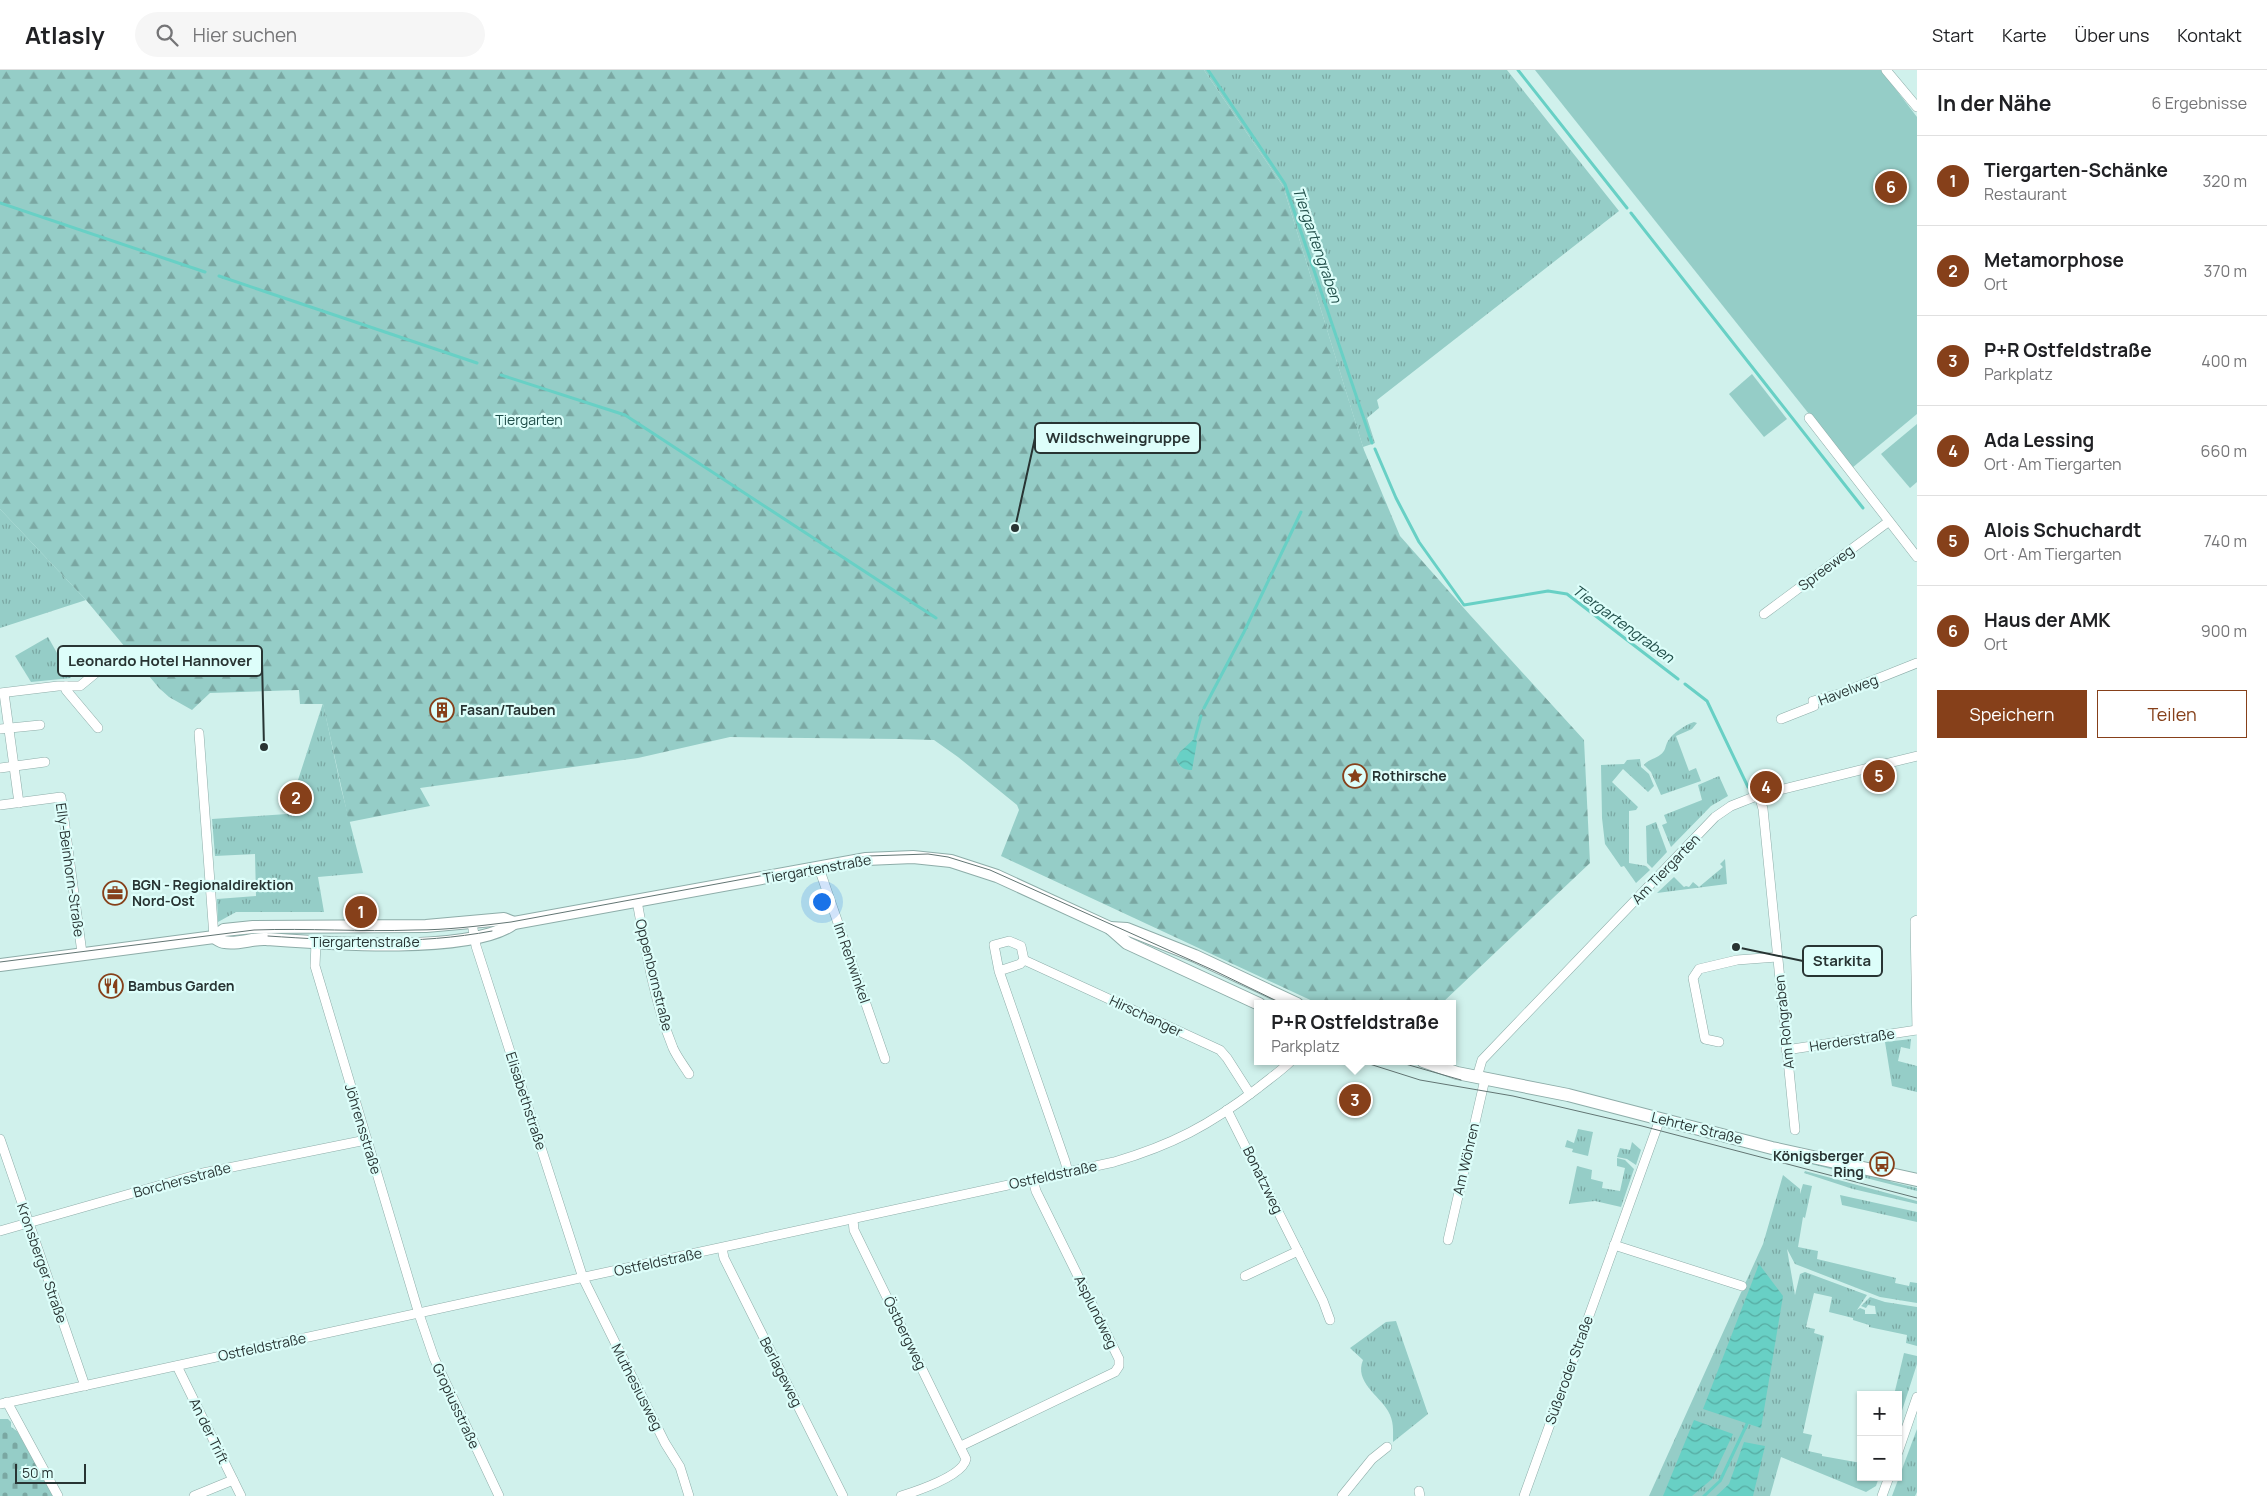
<!DOCTYPE html>
<html lang="de">
<meta charset="utf-8">
<style>
body{margin:0;font-family:Manrope,sans-serif;background:#f6f6f6;color:#202124}
.controls{position:absolute;right:15px;bottom:15px;display:grid;overflow:hidden;border-radius:0px;box-shadow:0 1px 4px #0004}
.controls button{width:45px;height:45px;display:grid;place-items:center;padding:0;border:0;border-bottom:1px solid #e0e0e0;background:#fff;color:#202124;font:25px sans-serif}
.scale{position:absolute;left:15px;bottom:12px;width:71px;box-sizing:border-box;padding-left:5px;border:2px solid #283433;border-top:0;font-size:14px;line-height:18px;white-space:nowrap;color:#283433;-webkit-text-stroke:4px #ddfefa;paint-order:stroke}
.you{position:absolute;left:821px;top:831px;width:18px;height:18px;margin:-12px;border:4px solid #fff;border-radius:50%;background:#1a73e8;box-shadow:0 0 0 8px #1a73e833}
.badge{display:grid;place-items:center;width:32px;height:32px;border-radius:50%;background:#86401a;color:#fff;font-size:16px;font-weight:700}
.pin{position:absolute;translate:-50% -50%;border:2px solid #fff;box-shadow:0 1px 5px #0006}
.popup{position:absolute;left:1254px;top:930px;width:202px;height:65px;box-sizing:border-box;display:grid;place-content:center;border-radius:0px;background:#fff;filter:drop-shadow(0 1px 4px #0005);font-size:16px;white-space:nowrap;color:#757577}
.popup b{font-size:19px;color:#202124}
.popup::after{content:'';position:absolute;left:50%;top:100%;margin-left:-10px;border:10px solid transparent;border-top-color:#fff}
.list{margin:0;padding:0;list-style:none}
h2{display:flex;justify-content:space-between;align-items:center;height:65px;margin:0;padding:0 20px;font-size:21px}
h2 small{font-size:16px;font-weight:400;color:#757577}
.list li{display:grid;grid-template-columns:32px 1fr auto;gap:15px;align-items:center;box-sizing:border-box;height:90px;padding:0 20px;border-top:1px solid #e0e0e0}
.list b{display:block;font-size:19px;white-space:nowrap}
.list p{margin:0;font-size:16px;white-space:nowrap;color:#757577}
.list em{font-size:16px;font-style:normal;color:#757577}
.actions{display:flex;gap:10px;padding:15px 20px}
.actions a{flex:1;padding:11px 0;border:1px solid #86401a;border-radius:0px;text-align:center;font-size:18px;color:#86401a}
.actions .main{background:#86401a;color:#fff}
.icon{flex:none;width:28px;height:28px;fill:none;stroke:currentColor;stroke-width:2;stroke-linecap:round;stroke-linejoin:round}
.map{position:relative;flex:none;width:1917px;height:1426px;overflow:hidden}
header{display:flex;align-items:center;gap:30px;box-sizing:border-box;height:70px;padding:0 25px;background:#fff;border-bottom:1px solid #e0e0e0}
header strong{font-size:24px}
nav{display:flex;gap:28px;margin-inline-start:auto;font-size:18px}
.search{width:350px;height:45px;background:#f6f6f6;display:flex;align-items:center;gap:12px;box-sizing:border-box;padding:0 18px;border-radius:28px;color:#757577;font-size:19px}
main{display:flex}
aside{flex:1;background:#fff}
.map>svg:first-child{display:block}
.grass{fill:url(#grass-tufts)}
.forest{fill:url(#forest-firs)}
.cemetery{fill:url(#cemetery-stones)}
.garden{fill:#95cdc7}
.water{fill:url(#water-waves)}
.lines{fill:none;stroke-linecap:round;stroke-linejoin:round}
.stream{stroke:#68d0c5;stroke-width:3}
.street-casing{stroke:#8eada9;stroke-width:10}
.secondary-casing{stroke:#8eada9;stroke-width:14}
.street{stroke:#fff;stroke-width:9}
.secondary{stroke:#fff;stroke-width:12}
.tram{stroke:#627573;stroke-width:1}
.labels{text-anchor:middle;stroke-width:4.5;stroke-linejoin:round;paint-order:stroke}
.park-label{font-size:14px;fill:#1e4c48;stroke:#ddfefa}
.street-label{font-size:14px;fill:#283433;stroke:#ddfefa}
.poi-label{font-size:14px;font-weight:bold;fill:#283433;stroke:#ddfefa;text-anchor:start}
.water-label{font-size:15px;font-style:italic;fill:#22504b;stroke:#ddfefa}
.leader{fill:none;stroke:#283433;stroke-width:2}
.callout-dot{fill:#283433;stroke:#ddfefa;stroke-width:2}
.callout{fill:#ddfefa;stroke:#283433;stroke-width:2}
.callout-label{font-size:15px;text-anchor:middle;font-weight:bold;fill:#283433}
</style>
<header>
<strong>Atlasly</strong>
<div class="search"><svg class="icon" aria-label="search" viewBox="0 0 24 24"><circle cx="10" cy="10" r="6"/><path d="M15 15l6 6"/></svg>Hier suchen</div>
<nav><a>Start</a><a>Karte</a><a>Über uns</a><a>Kontakt</a></nav>
</header>
<main>
<div class="map">
<svg width="1917" height="1426" viewBox="0 0 1917 1426">
<defs>
<pattern id="grass-tufts" width="24" height="20" patternUnits="userSpaceOnUse" patternTransform="scale(1.25)"><rect width="24" height="20" fill="#95cdc7"/><path d="M3 7l-1-3M5 7V3M7 7l1-3M15 17l-1-3M17 17v-4M19 17l1-3" fill="none" stroke="#7aa7a2"/></pattern>
<pattern id="forest-firs" width="22" height="20" patternUnits="userSpaceOnUse" patternTransform="scale(1.25)"><rect width="22" height="20" fill="#95cdc7"/><path d="M5 1l3.5 6h-7zM16 11l3.5 6h-7z" fill="#7aa7a2"/></pattern>
<pattern id="cemetery-stones" width="16" height="16" patternUnits="userSpaceOnUse" patternTransform="scale(1.25)"><rect width="16" height="16" fill="#95cdc7"/><path d="M2 7V4a2 2 0 0 1 4 0v3zM10 15v-3a2 2 0 0 1 4 0v3z" fill="#7aa7a2"/></pattern>
<pattern id="water-waves" width="16" height="10" patternUnits="userSpaceOnUse" patternTransform="scale(1.25)"><rect width="16" height="10" fill="#68d0c5"/><path d="M0 5q4-4 8 0t8 0" fill="none" stroke="#56aaa1"/></pattern>
</defs>
<rect width="100%" height="100%" fill="#d0f1ec"/>
<g class="grass">
<path d="M1204,0H1507L1619,141L1377,330L1379,338L1367,348L1375,373L1363,377L1283,116Z"/>
<path d="M0,439L86,530L0,558Z"/>
<path d="M48,567L71,608L31,612L15,586Z"/>
<path d="M323,633L341,718L363,803L318,807L324,842H236L218,852L217,829L256,826L255,784L215,786L212,749L287,744Z"/>
<path d="M1694,652L1697,653L1692,659L1676,666L1689,701L1696,698L1701,711L1661,725L1651,702L1644,695C1649,689 1655,689 1660,685C1666,681 1665,676 1668,671C1673,663 1685,655 1694,652Z"/>
<path d="M1640,689L1641,697L1649,704L1654,716L1648,722L1623,699L1612,712L1638,737L1636,740L1629,741V793L1646,796L1650,800L1636,813L1624,796L1621,797L1605,774L1602,748L1601,695L1624,694L1627,690Z"/>
<path d="M1719,706L1728,726L1711,736L1671,777L1662,755L1667,753L1664,745L1702,730L1698,715Z"/>
<path d="M1656,752L1667,782L1652,798L1647,793L1646,756Z"/>
<path d="M1725,789L1727,814L1657,823L1674,807L1684,817L1686,816L1689,817L1693,812L1699,817L1723,797L1720,794Z"/>
<path d="M1911,969L1910,979L1901,977L1898,991L1917,996V1022L1892,1016L1885,972Z"/>
<path d="M1578,1059L1593,1062L1588,1086L1572,1082L1573,1079L1565,1077L1567,1070L1574,1073Z"/>
<path d="M1632,1072L1641,1080L1636,1095L1627,1089L1617,1087L1620,1078L1630,1080Z"/>
<path d="M1617,1088L1625,1090L1634,1099L1621,1137L1595,1131L1569,1134L1577,1096L1592,1100L1591,1109L1603,1112L1602,1118L1620,1121L1625,1098L1617,1096Z"/>
<path d="M1808,1089L1878,1105L1892,1112L1917,1118V1121L1807,1093Z"/>
<path d="M1805,1101L1917,1131V1134L1853,1119L1804,1103Z"/>
<path d="M1783,1105L1800,1119V1124L1803,1114L1812,1116L1805,1148L1803,1147L1798,1177L1818,1181L1817,1189L1896,1208L1895,1213L1909,1216L1910,1212L1917,1213V1233L1880,1227L1795,1194L1787,1179L1795,1225L1800,1204L1805,1202L1867,1225L1857,1240L1860,1238L1865,1240V1244H1876L1875,1236L1868,1235L1866,1238L1861,1236L1870,1227L1885,1232L1917,1237V1276L1906,1273L1907,1265L1869,1257V1255L1853,1250V1248L1829,1242L1832,1227L1814,1223L1806,1257L1815,1259L1814,1263L1824,1266L1803,1363L1812,1365L1808,1381L1822,1384V1386L1861,1393V1407H1879L1876,1416L1866,1422L1781,1387L1770,1426H1649L1763,1174Z"/>
<path d="M1840,1125L1917,1142V1152L1842,1135Z"/>
<path d="M1396,1251L1428,1344L1393,1372C1393,1360 1394,1351 1388,1341C1379,1325 1354,1312 1363,1290L1350,1278L1386,1252Z"/>
<path d="M1904,1283L1917,1286V1294L1898,1353V1325H1894Z"/>
<path d="M1917,1359V1422L1915,1426H1892Z"/>
</g>
<path class="forest" d="M0,0H1204L1283,116L1364,380L1400,466L1470,545L1584,670L1590,793L1441,934H1319L1001,786L1019,740L1017,735L958,687L934,670L899,669L730,667L638,688L420,718L430,736L349,752L323,634H300L299,620L210,623L192,640L169,627L159,618L86,530L0,439Z"/>
<path class="cemetery" d="M0,1349H8L11,1352V1357L17,1361L54,1426H0Z"/>
<g class="garden">
<path d="M1535,0H1881L1917,47V344L1852,398Z"/>
<path d="M1752,304L1787,349L1764,367L1729,324Z"/>
<path d="M1917,354V412L1910,418L1881,384Z"/>
</g>
<g class="water">
<path d="M1195,668L1197,672L1192,700C1183,700 1180,697 1176,689L1180,682Z"/>
<path d="M1759,1194L1783,1226L1761,1358L1703,1339Z"/>
<path d="M1694,1350L1733,1364L1712,1409L1692,1426H1663Z"/>
<path d="M1744,1372L1765,1376L1753,1426H1716L1729,1414Z"/>
</g>
<g class="lines">
<g class="stream">
<path d="M1208,0L1285,114L1372,373"/>
<path d="M1518,0L1627,138"/>
<path d="M0,133L205,202"/>
<path d="M1631,143L1863,438"/>
<path d="M219,206L477,293"/>
<path d="M501,305L625,345L936,548"/>
<path d="M1375,379L1396,428L1419,472L1464,535L1548,521L1567,524L1678,609"/>
<path d="M1685,614L1707,631L1748,717"/>
<path d="M1204,638L1244,562L1301,442"/>
<path d="M1195,668L1201,646"/>
<path d="M1704,1426L1720,1411L1747,1354"/>
</g>
<g class="street-casing">
<g id="street">
<path d="M1886,0L1917,37"/>
<path d="M1809,348L1917,487"/>
<path d="M1764,544L1888,452"/>
<path d="M66,616V620L98,658"/>
<path d="M0,623L58,616H80L120,583"/>
<path d="M4,623L19,733"/>
<path d="M1781,649L1814,636L1813,631L1839,624L1917,593"/>
<path d="M0,659L40,655"/>
<path d="M199,663L214,867"/>
<path d="M0,698L45,692"/>
<path d="M1759,725L1763,739L1795,1060"/>
<path d="M0,735L61,727L82,883"/>
<path d="M819,798L885,989"/>
<path d="M637,831C646,880 654,931 673,978C677,987 684,996 689,1004"/>
<path d="M472,853L476,876L583,1208L665,1373L680,1397L689,1426"/>
<path d="M316,873L315,896L419,1244L434,1288L499,1426"/>
<path d="M1024,890L1220,980L1227,988L1250,1024"/>
<path d="M999,901L1020,894L1024,890L1021,876L1009,871L994,875L999,901L1065,1091L1068,1102"/>
<path d="M1917,960L1915,851L1917,850"/>
<path d="M1719,972L1705,969L1693,908L1699,899L1737,890L1777,887"/>
<path d="M1786,980L1917,960"/>
<path d="M1477,1007L1482,990L1715,747L1731,736L1759,725L1917,686"/>
<path d="M1227,1040L1323,1231L1330,1250"/>
<path d="M0,1069L85,1316"/>
<path d="M853,1150L854,1160L966,1389C963,1406 917,1421 901,1426"/>
<path d="M0,1161L203,1103L366,1070"/>
<path d="M1448,1170L1485,1009"/>
<path d="M1614,1175L1742,1216"/>
<path d="M722,1178L724,1188L843,1426"/>
<path d="M1245,1206L1298,1181"/>
<path d="M177,1296L241,1426"/>
<path d="M7,1332L58,1426"/>
<path d="M0,1334L1114,1092C1172,1075 1210,1055 1258,1018C1269,1009 1281,1001 1291,991"/>
<path d="M961,1376L1115,1302L1119,1296V1289L1036,1121L1033,1110"/>
<path d="M1898,1382L1917,1327"/>
<path d="M1419,1421L1420,1426"/>
<path d="M194,1426L233,1410"/>
<path d="M1342,1426L1372,1389L1387,1377"/>
<path d="M1524,1426L1660,1049"/>
<path d="M1882,1426L1889,1407"/>
</g>
</g>
<g class="secondary-casing">
<g id="secondary">
<path d="M1110,858L1127,859L1195,886L1297,934"/>
<path d="M214,867C217,869 221,872 224,872C237,875 253,868 266,869C321,873 472,885 514,853L866,789L913,787L951,791L997,806L1110,858L1127,873L1259,934"/>
<path d="M0,895L214,867L224,860L253,857L426,856L504,849L514,853"/>
<path d="M1423,991L1457,1003L1568,1025L1772,1078L1917,1110"/>
</g>
</g>
<use href="#street" class="street"/>
<use href="#secondary" class="secondary"/>
<g class="tram">
<path d="M268,866C343,871 418,875 492,861"/>
<path d="M0,892L254,860C308,858 361,862 415,860C447,860 479,856 511,852L868,786L928,784L948,787L990,800L1215,901L1283,934"/>
<path d="M1360,991L1420,1010L1513,1026L1642,1056L1917,1128"/>
<path d="M1395,991L1461,1010"/>
</g>
</g>
<defs>
<g id="building-ring" transform="scale(1.25)"><circle r="9.5" fill="#ddfefa" stroke="#86401a" stroke-width="1.5"/><path d="M-4-6H4V6H1V3H-1V6H-4ZM-2.5-4.3h1.7v1.8h-1.7ZM.8-4.3h1.7v1.8H.8ZM-2.5-1h1.7V.8h-1.7ZM.8-1h1.7V.8H.8Z" fill="#86401a"/></g>
<g id="sight-ring" transform="scale(1.25)"><circle r="9.5" fill="#ddfefa" stroke="#86401a" stroke-width="1.5"/><path d="M0-6L1.8-2.2L6-1.7L2.9 1.2L3.7 5.4L0 3.3L-3.7 5.4L-2.9 1.2L-6-1.7L-1.8-2.2Z" fill="#86401a"/></g>
<g id="office-ring" transform="scale(1.25)"><circle r="9.5" fill="#ddfefa" stroke="#86401a" stroke-width="1.5"/><path d="M-6-3h4V-5.5h4V-3h4V5H-6ZM-1-4.5V-3h2v-1.5ZM-6 0V1H6V0Z" fill="#86401a"/></g>
<g id="restaurant-ring" transform="scale(1.25)"><circle r="9.5" fill="#ddfefa" stroke="#86401a" stroke-width="1.5"/><path d="M-5-6h1v4h1v-4h1v4h1v-4h1v5L-1.5 .5V6h-2V.5L-5-1ZM5-6V6H3V1.5H1.5Q1.5-4 5-6Z" fill="#86401a"/></g>
<g id="bus-ring" transform="scale(1.25)"><circle r="9.5" fill="#ddfefa" stroke="#86401a" stroke-width="1.5"/><path d="M-5-6H5V4H4V6H2V4H-2V6H-4V4H-5ZM-3.5-4V0h7V-4ZM-3.5 1.2v1.5H-2V1.2ZM2 1.2v1.5H3.5V1.2Z" fill="#86401a"/></g>
</defs>
<g fill-rule="evenodd">
<use href="#building-ring" x="442" y="640"/>
<use href="#sight-ring" x="1355" y="706"/>
<use href="#office-ring" x="115" y="823"/>
<use href="#restaurant-ring" x="111" y="916"/>
<use href="#bus-ring" x="1882" y="1094"/>
</g>
<g class="labels">
<g class="park-label">
<text x="529" y="355">Tiergarten</text>
</g>
<g class="street-label">
<text transform="translate(1826 498) rotate(-37)" y="5">Spreeweg</text>
<text transform="translate(1848 620) rotate(-21)" y="5">Havelweg</text>
<text transform="translate(817 799) rotate(-10)" y="5">Tiergartenstraße</text>
<text transform="translate(1666 799) rotate(-46)" y="5">Am Tiergarten</text>
<text transform="translate(70 800) rotate(82)" y="5">Elly-Beinhorn-Straße</text>
<text x="365" y="877">Tiergartenstraße</text>
<text transform="translate(852 893) rotate(71)" y="5">Im Rehwinkel</text>
<text transform="translate(654 905) rotate(76)" y="5">Oppenbornstraße</text>
<text transform="translate(1146 946) rotate(25)" y="5">Hirschanger</text>
<text transform="translate(1784 952) rotate(-96)" y="5">Am Rohgraben</text>
<text transform="translate(1852 970) rotate(-9)" y="5">Herderstraße</text>
<text transform="translate(526 1031) rotate(72)" y="5">Elisabethstraße</text>
<text transform="translate(1697 1058) rotate(14)" y="5">Lehrter Straße</text>
<text transform="translate(363 1059) rotate(73)" y="5">Jöhrensstraße</text>
<text transform="translate(1466 1089) rotate(-77)" y="5">Am Wöhren</text>
<text transform="translate(1053 1105) rotate(-12)" y="5">Ostfeldstraße</text>
<text transform="translate(182 1110) rotate(-15)" y="5">Borchersstraße</text>
<text transform="translate(1263 1110) rotate(64)" y="5">Bonatzweg</text>
<text transform="translate(658 1192) rotate(-12)" y="5">Ostfeldstraße</text>
<text transform="translate(42 1193) rotate(71)" y="5">Kronsberger Straße</text>
<text transform="translate(1096 1242) rotate(64)" y="5">Asplundweg</text>
<text transform="translate(905 1263) rotate(64)" y="5">Östbergweg</text>
<text transform="translate(262 1277) rotate(-12)" y="5">Ostfeldstraße</text>
<text transform="translate(1569 1300) rotate(-70)" y="5">Süßeroder Straße</text>
<text transform="translate(781 1302) rotate(63)" y="5">Berlageweg</text>
<text transform="translate(637 1317) rotate(63)" y="5">Muthesiusweg</text>
<text transform="translate(456 1336) rotate(65)" y="5">Gropiusstraße</text>
<text transform="translate(209 1361) rotate(64)" y="5">An der Trift</text>
</g>
<g class="poi-label">
<text x="460" y="645">Fasan/Tauben</text>
<text x="1372" y="711">Rothirsche</text>
<text x="132" y="820">BGN - Regionaldirektion<tspan x="132" dy="16">Nord-Ost</tspan></text>
<text x="128" y="921">Bambus Garden</text>
<text x="1864" y="1091" text-anchor="end">Königsberger<tspan x="1864" dy="16">Ring</tspan></text>
</g>
<g class="water-label">
<text transform="translate(1317 175) rotate(71)" y="5">Tiergartengraben</text>
<text transform="translate(1623 554) rotate(36)" y="5">Tiergartengraben</text>
</g>
</g>
<path class="leader" d="M1015 458L1035 368M264 677L262 591M1736 877L1803 891"/>
<g class="callout-dot">
<circle cx="1015" cy="458" r="5"/>
<circle cx="264" cy="677" r="5"/>
<circle cx="1736" cy="877" r="5"/>
</g>
<g class="callout">
<rect x="1035" y="353" width="165" height="30" rx="5"/>
<rect x="58" y="576" width="204" height="30" rx="5"/>
<rect x="1803" y="876" width="79" height="30" rx="5"/>
</g>
<g class="callout-label">
<text x="1118" y="373">Wildschweingruppe</text>
<text x="160" y="596">Leonardo Hotel Hannover</text>
<text x="1842" y="896">Starkita</text>
</g>
</svg>
<div class="controls">
<button>+</button>
<button>−</button>
</div>
<div class="scale">50 m</div>
<div class="you"></div>
<div class="pin badge" style="left:361px;top:842px">1</div>
<div class="pin badge" style="left:296px;top:728px">2</div>
<div class="pin badge" style="left:1355px;top:1030px">3</div>
<div class="popup"><b>P+R Ostfeldstraße</b>Parkplatz</div>
<div class="pin badge" style="left:1766px;top:717px">4</div>
<div class="pin badge" style="left:1879px;top:706px">5</div>
<div class="pin badge" style="left:1891px;top:117px">6</div>
</div>
<aside>
<h2>In der Nähe<small>6 Ergebnisse</small></h2>
<ul class="list">
<li><span class="badge">1</span><div><b>Tiergarten-Schänke</b><p>Restaurant</p></div><em>320 m</em></li>
<li><span class="badge">2</span><div><b>Metamorphose</b><p>Ort</p></div><em>370 m</em></li>
<li><span class="badge">3</span><div><b>P+R Ostfeldstraße</b><p>Parkplatz</p></div><em>400 m</em></li>
<li><span class="badge">4</span><div><b>Ada Lessing</b><p>Ort · Am Tiergarten</p></div><em>660 m</em></li>
<li><span class="badge">5</span><div><b>Alois Schuchardt</b><p>Ort · Am Tiergarten</p></div><em>740 m</em></li>
<li><span class="badge">6</span><div><b>Haus der AMK</b><p>Ort</p></div><em>900 m</em></li>
</ul>
<div class="actions"><a class="main">Speichern</a><a>Teilen</a></div>
</aside>
</main>
